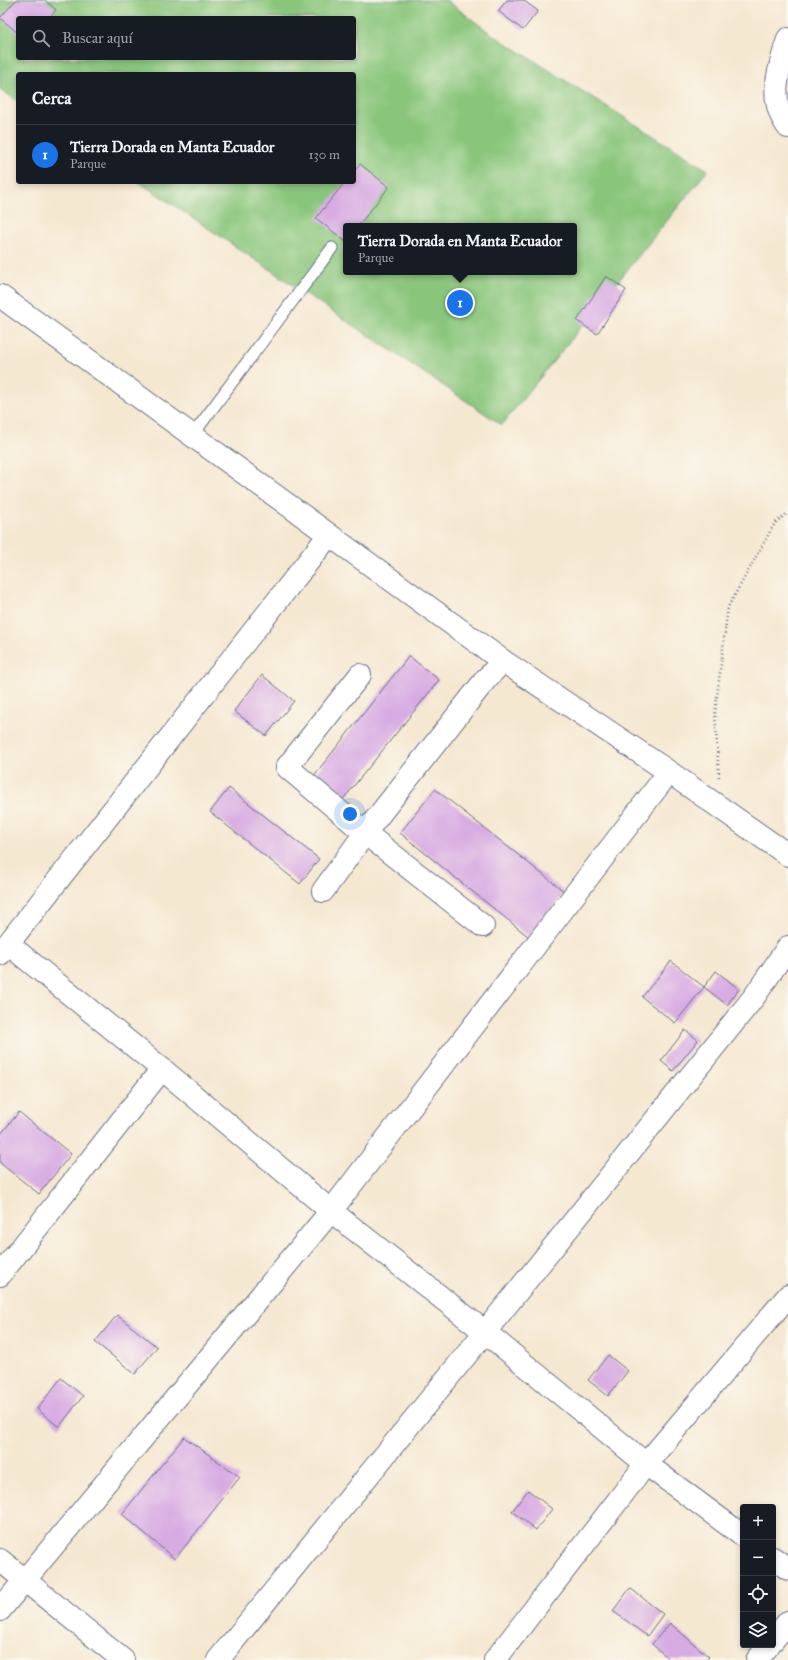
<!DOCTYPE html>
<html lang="es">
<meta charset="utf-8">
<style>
body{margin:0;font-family:"IM FELL Great Primer",serif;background:#242831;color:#f1f3f6}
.controls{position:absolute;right:12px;bottom:12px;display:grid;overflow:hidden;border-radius:4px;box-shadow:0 2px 6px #0003}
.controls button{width:36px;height:36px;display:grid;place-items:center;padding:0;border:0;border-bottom:1px solid #363941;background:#171b24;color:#f1f3f6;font:20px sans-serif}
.you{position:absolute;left:350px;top:814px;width:14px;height:14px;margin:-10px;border:3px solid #fff;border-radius:50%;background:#1a73e8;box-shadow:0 0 0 6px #1a73e833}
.badge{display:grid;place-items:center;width:26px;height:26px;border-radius:50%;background:#1a73e8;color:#fff;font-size:13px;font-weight:700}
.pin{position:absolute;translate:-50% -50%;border:2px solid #fff;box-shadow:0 1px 4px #0006}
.popup{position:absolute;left:343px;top:223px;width:234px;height:52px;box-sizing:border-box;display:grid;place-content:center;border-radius:4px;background:#171b24;filter:drop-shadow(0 1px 3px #0005);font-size:13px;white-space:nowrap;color:#9ea1a6}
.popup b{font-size:15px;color:#f1f3f6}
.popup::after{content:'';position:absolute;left:50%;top:100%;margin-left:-8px;border:8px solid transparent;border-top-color:#171b24}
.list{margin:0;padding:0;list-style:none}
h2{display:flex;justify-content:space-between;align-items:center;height:52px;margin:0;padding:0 16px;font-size:17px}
h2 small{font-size:13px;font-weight:400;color:#9ea1a6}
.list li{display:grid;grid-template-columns:26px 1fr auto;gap:12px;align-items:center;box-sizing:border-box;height:60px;padding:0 16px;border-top:1px solid #363941}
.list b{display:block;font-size:15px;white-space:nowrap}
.list p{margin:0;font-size:13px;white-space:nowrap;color:#9ea1a6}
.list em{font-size:13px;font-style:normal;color:#9ea1a6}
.icon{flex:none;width:22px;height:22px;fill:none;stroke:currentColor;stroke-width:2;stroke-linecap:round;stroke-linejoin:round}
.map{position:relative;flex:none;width:788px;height:1660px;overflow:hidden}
.search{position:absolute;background:#171b24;box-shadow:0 2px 6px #0003;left:16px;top:16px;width:340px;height:44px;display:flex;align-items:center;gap:10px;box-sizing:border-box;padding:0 14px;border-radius:4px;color:#9ea1a6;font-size:15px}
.panel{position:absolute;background:#171b24;box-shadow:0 2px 6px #0003;left:16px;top:72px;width:340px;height:112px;border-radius:4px}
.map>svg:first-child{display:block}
.green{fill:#89c67c;stroke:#527a6d;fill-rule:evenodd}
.building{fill:#d8ace3}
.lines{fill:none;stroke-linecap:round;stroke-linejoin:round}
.service-casing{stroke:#677086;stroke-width:13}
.minor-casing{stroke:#677086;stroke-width:24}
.path{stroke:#677086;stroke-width:2.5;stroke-dasharray:1 3;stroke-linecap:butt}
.service{stroke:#fff;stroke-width:11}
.minor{stroke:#fff;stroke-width:22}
</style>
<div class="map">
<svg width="788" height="1660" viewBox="0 0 788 1660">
<rect width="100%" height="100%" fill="#fbf7ec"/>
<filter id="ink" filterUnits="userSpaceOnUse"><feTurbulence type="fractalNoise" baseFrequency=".025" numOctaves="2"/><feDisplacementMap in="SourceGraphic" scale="8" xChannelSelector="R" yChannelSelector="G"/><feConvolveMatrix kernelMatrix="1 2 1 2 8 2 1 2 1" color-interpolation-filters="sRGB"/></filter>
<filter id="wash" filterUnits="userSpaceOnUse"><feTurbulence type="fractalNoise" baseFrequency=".012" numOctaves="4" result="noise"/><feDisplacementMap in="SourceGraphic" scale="16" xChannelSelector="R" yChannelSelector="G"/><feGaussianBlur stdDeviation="0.9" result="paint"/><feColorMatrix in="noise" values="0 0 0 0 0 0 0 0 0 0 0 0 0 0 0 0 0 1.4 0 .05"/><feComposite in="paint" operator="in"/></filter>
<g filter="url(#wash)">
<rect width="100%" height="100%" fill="#f5e8d1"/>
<path class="green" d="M0,0H446L493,35L708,170L502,425L139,182H354V74H18V101L0,89ZM18,18H354V58H18ZM346,226H574V272H346Z"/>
<g id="blocks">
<g class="building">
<path d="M16,0H45L56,10L49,18H18V33L0,18Z"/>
<path d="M507,0H523L538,11L523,30L498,11Z"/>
<path d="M360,164L389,187L358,226H346V242L316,218L345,182H354V171Z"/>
<path d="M606,276L626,290L597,334L577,321Z"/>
<path d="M409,656L439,680L341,802L312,778Z"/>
<path d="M262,675L294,701L266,736L234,711Z"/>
<path d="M229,788L319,859L300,884L210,812Z"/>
<path d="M435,789L565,892L529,937L400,833Z"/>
<path d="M671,961L704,987L675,1023L642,997Z"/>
<path d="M716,971L739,989L727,1005L704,987Z"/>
<path d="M685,1030L698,1040L673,1071L661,1061Z"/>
<path d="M19,1112L71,1154L39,1194L0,1163V1135Z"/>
<path d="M117,1315L157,1347L135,1374L95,1342Z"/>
<path d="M608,1355L628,1371L608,1396L588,1380Z"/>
<path d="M61,1378L83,1396L59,1427L37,1409Z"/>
<path d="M184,1437L240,1477L175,1559L122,1514Z"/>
<path d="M528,1490L552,1509L536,1530L512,1511Z"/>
<path d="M630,1588L663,1614L647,1636L613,1611Z"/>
<path d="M670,1623L709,1657L706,1660H670L652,1644Z"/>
</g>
</g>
</g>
<g filter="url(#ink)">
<use href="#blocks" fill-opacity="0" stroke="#677086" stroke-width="1"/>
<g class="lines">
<g class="service-casing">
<path id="service" d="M192,436L332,248"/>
</g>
<g class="minor-casing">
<g id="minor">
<path d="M788,39C779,70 767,98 788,127"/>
<path d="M0,296L503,661L669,772L788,855"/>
<path d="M360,675L287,767L365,833L483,926"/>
<path d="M323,891L365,833L486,679L503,661"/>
<path d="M8,944L162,1069L331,1211L485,1332L646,1464L743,1536"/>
<path d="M0,954L329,535"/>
<path d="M0,1275L162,1069"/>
<path d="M773,1558L788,1569"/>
<path d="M0,1560L123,1660"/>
<path d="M0,1610L331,1211L669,772"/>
<path d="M773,1640L788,1622"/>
<path d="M218,1660L485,1332L754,997L788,947"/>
<path d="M495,1660L646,1464L788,1296"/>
<path d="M757,1660L769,1645"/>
</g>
</g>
<path class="path" d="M719,777L715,713L728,607L775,523L788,513"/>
<use href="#service" class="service"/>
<use href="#minor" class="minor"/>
</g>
</g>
</svg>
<div class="controls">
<button>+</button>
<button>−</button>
<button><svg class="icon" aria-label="locate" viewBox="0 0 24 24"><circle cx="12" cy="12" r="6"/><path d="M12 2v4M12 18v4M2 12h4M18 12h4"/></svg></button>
<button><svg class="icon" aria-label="layers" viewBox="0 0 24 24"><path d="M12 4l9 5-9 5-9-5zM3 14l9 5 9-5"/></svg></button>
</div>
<div class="you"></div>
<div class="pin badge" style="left:460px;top:303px">1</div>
<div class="popup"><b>Tierra Dorada en Manta Ecuador</b>Parque</div>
<div class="search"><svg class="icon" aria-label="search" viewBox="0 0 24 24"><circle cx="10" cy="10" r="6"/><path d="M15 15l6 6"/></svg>Buscar aquí</div>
<section class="panel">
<h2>Cerca<small></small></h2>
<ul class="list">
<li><span class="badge">1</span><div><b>Tierra Dorada en Manta Ecuador</b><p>Parque</p></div><em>130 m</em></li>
</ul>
</section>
</div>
